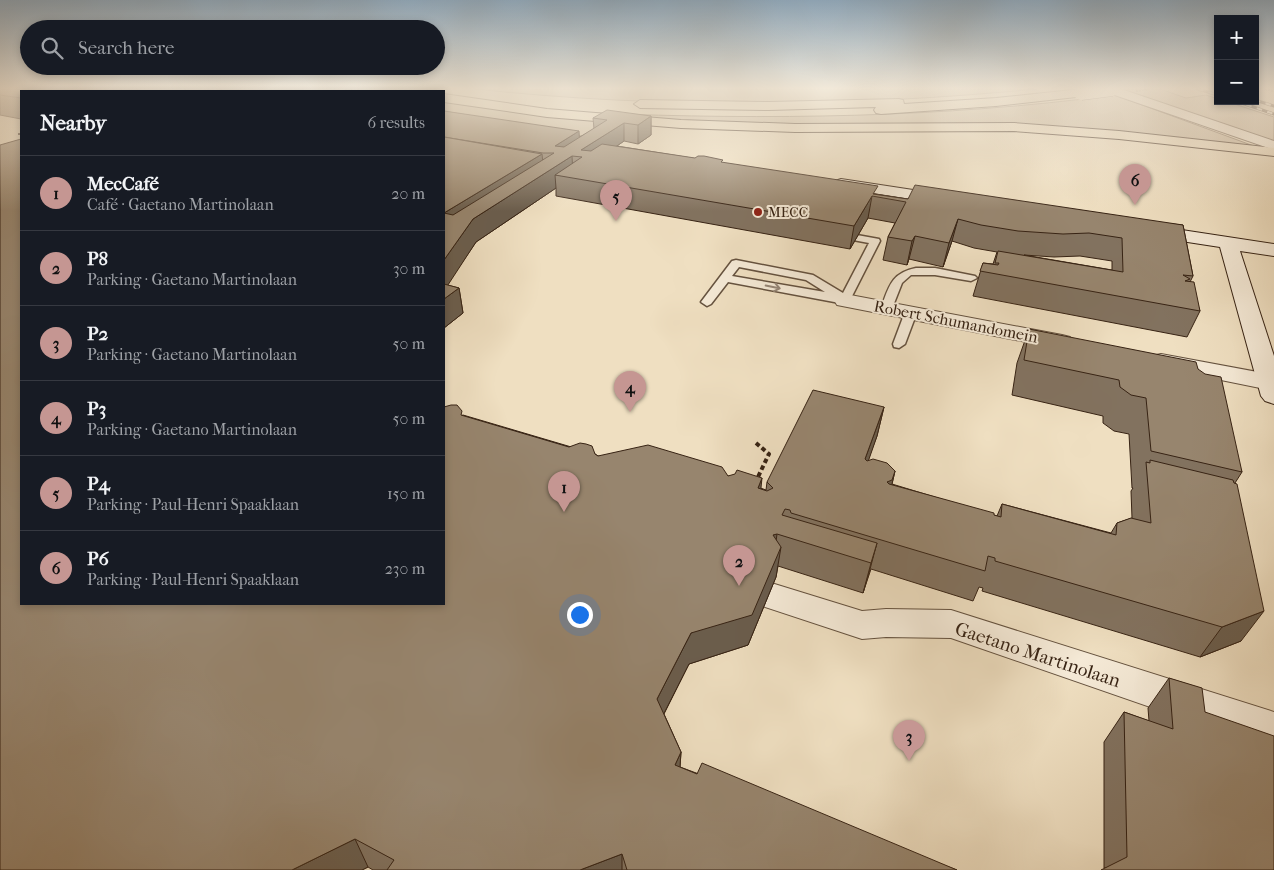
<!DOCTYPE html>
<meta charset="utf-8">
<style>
body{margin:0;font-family:"IM FELL French Canon",serif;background:#242831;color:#f1f3f6}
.controls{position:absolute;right:15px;top:15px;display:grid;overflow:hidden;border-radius:0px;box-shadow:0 2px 8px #0003}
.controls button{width:45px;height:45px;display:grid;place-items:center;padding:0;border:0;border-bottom:1px solid #363941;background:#171b24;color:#f1f3f6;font:25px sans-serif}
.you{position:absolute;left:579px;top:614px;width:18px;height:18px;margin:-12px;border:4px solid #fff;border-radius:50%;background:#1a73e8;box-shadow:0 0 0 8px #1a73e833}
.badge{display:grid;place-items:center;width:32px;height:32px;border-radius:50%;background:#c59692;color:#111;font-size:16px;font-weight:700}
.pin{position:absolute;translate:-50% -41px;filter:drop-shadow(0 1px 2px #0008)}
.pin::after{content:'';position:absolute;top:26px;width:18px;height:15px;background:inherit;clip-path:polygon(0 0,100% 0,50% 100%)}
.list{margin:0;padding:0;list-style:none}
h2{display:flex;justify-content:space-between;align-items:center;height:65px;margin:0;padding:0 20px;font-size:21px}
h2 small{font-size:16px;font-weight:400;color:#9ea1a6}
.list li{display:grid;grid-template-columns:32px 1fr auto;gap:15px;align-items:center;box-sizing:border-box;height:75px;padding:0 20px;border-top:1px solid #363941}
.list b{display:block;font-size:19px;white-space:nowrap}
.list p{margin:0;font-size:16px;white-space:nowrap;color:#9ea1a6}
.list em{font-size:16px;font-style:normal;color:#9ea1a6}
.icon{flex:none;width:28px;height:28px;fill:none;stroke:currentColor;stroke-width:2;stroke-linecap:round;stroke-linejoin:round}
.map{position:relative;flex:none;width:1274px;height:870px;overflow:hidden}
.search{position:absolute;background:#171b24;box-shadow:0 2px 8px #0003;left:20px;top:20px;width:425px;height:55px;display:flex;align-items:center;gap:12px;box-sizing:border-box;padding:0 18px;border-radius:28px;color:#9ea1a6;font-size:19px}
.panel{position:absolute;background:#171b24;box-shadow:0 2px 8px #0003;left:20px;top:90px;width:425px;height:515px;border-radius:0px}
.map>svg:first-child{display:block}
.green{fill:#d0bfa4;stroke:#84715c}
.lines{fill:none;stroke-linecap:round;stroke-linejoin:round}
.lane-casing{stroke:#65523f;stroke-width:3}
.street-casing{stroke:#65523f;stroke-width:2}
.secondary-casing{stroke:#372314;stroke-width:2}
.primary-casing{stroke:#372314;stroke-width:2}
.path-far1{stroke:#372314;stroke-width:2;stroke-dasharray:2 1;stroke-linecap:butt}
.path{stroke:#372314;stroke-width:4;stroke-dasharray:4.5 3;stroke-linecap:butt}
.lane{fill:#f5ead7;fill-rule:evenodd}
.street{fill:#f5ead7;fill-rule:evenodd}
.secondary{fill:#f5ead7;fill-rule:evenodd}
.primary{fill:#efdfc1;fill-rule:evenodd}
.rail-casing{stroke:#372314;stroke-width:3}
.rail{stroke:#f5ead7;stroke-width:2;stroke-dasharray:5.5;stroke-linecap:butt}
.primary-bridge-casing{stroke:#372314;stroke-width:15;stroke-linecap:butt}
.path-bridge{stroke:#372314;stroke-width:2;stroke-dasharray:2 1;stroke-linecap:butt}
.primary-bridge{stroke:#efdfc1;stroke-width:14}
.wall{fill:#82725f;stroke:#372314;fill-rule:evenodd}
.shaded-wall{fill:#6a5d4d;stroke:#372314}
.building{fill:#97856e;stroke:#372314}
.oneway{stroke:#968676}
.poi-dot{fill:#8f2418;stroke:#f5ead7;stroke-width:2}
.labels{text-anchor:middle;stroke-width:4;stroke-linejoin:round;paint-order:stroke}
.far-poi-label{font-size:14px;fill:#372314;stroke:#f5ead7;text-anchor:start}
.street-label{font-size:16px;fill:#372314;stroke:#f5ead7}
.near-street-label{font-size:19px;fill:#372314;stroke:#f5ead7}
</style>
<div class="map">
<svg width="1274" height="870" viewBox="0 0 1274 870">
<rect width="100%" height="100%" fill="#efdfc1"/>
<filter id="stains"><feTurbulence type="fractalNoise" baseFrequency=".004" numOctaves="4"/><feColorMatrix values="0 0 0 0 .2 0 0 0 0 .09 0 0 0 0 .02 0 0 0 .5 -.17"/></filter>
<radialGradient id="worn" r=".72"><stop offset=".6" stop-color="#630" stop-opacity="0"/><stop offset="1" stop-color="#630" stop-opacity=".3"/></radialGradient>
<g class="green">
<path d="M475,89H1037C850,107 661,109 475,89Z"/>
<path d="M1116,89H1160L1186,98L1206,95L1218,99V101H1225L1274,117V142Z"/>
<path d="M1115,95L1262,149L1040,127L732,125L593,113C768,120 942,118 1115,95Z"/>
<path d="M444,101L467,104L614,122L588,137L444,115Z"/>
</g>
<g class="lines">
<g class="lane-casing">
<g id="lane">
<path d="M857,235L879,239L880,241L849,302L845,304L728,282L711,304L707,306L701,302L732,261L736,260L813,275L843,293L869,243L853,240V236ZM739,267L806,280L825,292L732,276Z"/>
<path d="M916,268H935L975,276L977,278L971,281L935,275H911L902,283L891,311H883L881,308C889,287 891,273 916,268Z"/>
<path d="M911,308L917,312L905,344L899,348L894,347L893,344L905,312Z"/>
</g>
</g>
<g class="street-casing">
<g id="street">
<path d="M1104,89H1121L1274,141V150L1106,92Z"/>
<path d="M845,294L1062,335L1070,337L1074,342L1070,347L1062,349L837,305L834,300L837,295Z"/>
<path d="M1161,354L1274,375V389L1270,390L1152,366L1149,361L1152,356Z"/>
<path d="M768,582L862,611L886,609L951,610L1274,712V750L951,638L886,637L862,639L756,604L751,595L756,586Z"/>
</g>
</g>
<g class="secondary-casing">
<g id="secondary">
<path d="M841,179L946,195L952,196L955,200L952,204L946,205L835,187L833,184L835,181Z"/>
<path d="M1149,225L1274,244V256L1240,251L1274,356V404L1265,401L1261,396L1220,247L1142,235L1140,231L1142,227Z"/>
</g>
</g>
<g class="primary-casing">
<g id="primary">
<path d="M396,89H426L427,91H398Z"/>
<path d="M1081,89L1087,93L1085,96L996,106L881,114L876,113L874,110L876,107L769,110L640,108L634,104L640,100L769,102L899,99L903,100L904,104L996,98Z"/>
<path d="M444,94L547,109L681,120L795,124L1014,123L1119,131L1274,148V156L1119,139L1014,131L795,132L681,128L547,117L444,102Z"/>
</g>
</g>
<g class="path-far1">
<path d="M184,89L190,91"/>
<path d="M345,89L362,91"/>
<path d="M1265,89L1274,91"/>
<path d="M201,91L211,89"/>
<path d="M18,134H21"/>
</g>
<path class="path" d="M756,443L769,454L757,479"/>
<use href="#lane" class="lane"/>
<use href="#street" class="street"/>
<use href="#secondary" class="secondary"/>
<use href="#primary" class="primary"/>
<g class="rail-casing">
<g id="rail">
<path d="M1198,89L1218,95"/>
<path d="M1255,100L1274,106"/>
<path d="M1236,101L1274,114"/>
</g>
</g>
<use href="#rail" class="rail"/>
<g class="primary-bridge-casing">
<path id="primary-bridge" d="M1081,93L1112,89"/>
</g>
<path class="path-bridge" d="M1136,91L1149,89"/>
<use href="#primary-bridge" class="primary-bridge"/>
</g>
<g class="wall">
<path d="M0,89H139L140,91H21V119L0,115Z"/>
<path d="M444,111L580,137L594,129L593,118L651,116V135L638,144L624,141L617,146L723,163L876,194L908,199L1183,225L1193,276L1190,282L1200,311L1187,337L973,296L983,263L993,264L997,252L974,248L952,241L943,267L909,259L907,265L883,260L888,237L895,223L868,218L850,249L556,196V188L476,242L447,285L459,288L463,313L444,328ZM1024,255L1054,257L1080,256L1112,261V270Z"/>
<path d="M1029,329L1198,369L1242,472L1235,483L1241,641L1200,657L982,591L983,588L979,587L973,601L871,569L863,593L778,566L776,577L748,645L689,664L664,714L681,752L680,767L957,870H373L368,867L362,870H0L21,604L463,415L595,454L598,456L728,476L766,490L767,482L884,407L877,436L868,460L895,471L892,484L997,516L1002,504L1111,533L1117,523L1132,518L1131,491L1133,488H1132L1129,434L1114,431L1103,423V416L1012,395L1017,363Z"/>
<path d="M1169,678L1205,712L1274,870L1104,868V742L1124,712L1149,721L1148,708Z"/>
</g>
<g class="shaded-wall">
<path d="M69,89H139L140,91H60Z"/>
<path d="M651,116V135L638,144V125Z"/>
<path d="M624,123V141L582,170L581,150Z"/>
<path d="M579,131L580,150L555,146Z"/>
<path d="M542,154L544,174L446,236L444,213Z"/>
<path d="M572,156L573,176L555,175L556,188L476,242L444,291V260L473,219Z"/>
<path d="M872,196L868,218L850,249L854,226Z"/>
<path d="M958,219L952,241L943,267L949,243Z"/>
<path d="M915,236L909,259L907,265L912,241Z"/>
<path d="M459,288L463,313L444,328V299Z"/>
<path d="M884,407L877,436L859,488L865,459Z"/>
<path d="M895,471L888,501L887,482Z"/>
<path d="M762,478L759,507L758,488Z"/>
<path d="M777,534L773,564V535Z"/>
<path d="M877,543L869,573L863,593L871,563Z"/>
<path d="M781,547L776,577L748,645L689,664L656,729L657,699L691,633Z"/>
<path d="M1264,611L1241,641L1200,657L1222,627Z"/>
<path d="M681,752L679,781L675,765Z"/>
<path d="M355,839L368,867L362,870H292Z"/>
<path d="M622,854V870H580Z"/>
</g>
<g class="building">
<path d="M0,89H69L60,91H21V98L0,95Z"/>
<path d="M223,89H294L310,91H215Z"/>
<path d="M607,110L651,116L638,125L624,123L581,150L591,151L602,144L695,158L698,156H704L723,160L721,162L878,186L873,194L908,199L915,185L1183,225L1193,276L1183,275L1190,279L1185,281L1194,282L1200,311L980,271L983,263L998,265L999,263H995L998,251L1123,272L1122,238L1089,233L1063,234L1018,231L981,225L958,219L949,243L915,236L912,241L888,237L906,202L872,196L854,226L555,175L582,157L572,156L473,219L444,260V213L453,215L554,153H543L444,137V111L579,131L555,146L564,147L607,120L593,118Z"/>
<path d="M444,137L542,154L444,213Z"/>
<path d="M21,139V604H444V407L451,405H457L462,411L461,415L569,447L580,443L586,444L592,446L595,454L598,456L648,445L722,467L728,476L735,474L737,470L762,478L758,488L767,491L773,488L767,482L813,390L884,407L865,459L867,461L873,459L887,463L895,471L892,480L887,482L889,484L994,513V515L1001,517L1002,504L1116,535L1117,523L1131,518L1151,523L1146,462L1150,463V460L1233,480L1234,483L1237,484L1264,611L1222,627L995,561V558L988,556L985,571L791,513L790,510L785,509L782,515L877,543L871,563L777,534L773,535L781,547L752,615L691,633L657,699L681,752L675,765L697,774L702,763L957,870H627L622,854L580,870H387L394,860L355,839L292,870H0V145Z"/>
<path d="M444,284L459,288L444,299Z"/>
<path d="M1029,329L1196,362L1198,369L1205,374L1221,377L1242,472L1151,451L1146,398L1131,395L1120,387L1119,380L1024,360Z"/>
<path d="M1169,678L1202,688L1205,712L1274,736V870H1101L1127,857L1124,712L1173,729Z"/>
</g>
<defs><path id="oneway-shaft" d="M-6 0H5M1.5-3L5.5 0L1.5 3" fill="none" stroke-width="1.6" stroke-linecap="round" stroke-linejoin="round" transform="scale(1.25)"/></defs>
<use class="oneway" href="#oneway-shaft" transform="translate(773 287) rotate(11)"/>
<linearGradient id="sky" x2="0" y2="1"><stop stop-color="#91acc1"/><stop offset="0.42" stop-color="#f8f1e3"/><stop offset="1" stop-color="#f8f1e3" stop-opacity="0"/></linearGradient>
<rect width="1274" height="211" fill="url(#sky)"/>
<circle class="poi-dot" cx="758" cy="212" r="5"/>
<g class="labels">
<g class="far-poi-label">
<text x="768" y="217">MECC</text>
</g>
<g class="street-label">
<text transform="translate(956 321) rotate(11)" y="6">Robert Schumandomein</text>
</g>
<g class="near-street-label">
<text transform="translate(1038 654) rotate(18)" y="7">Gaetano Martinolaan</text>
</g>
</g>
<rect width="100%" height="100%" filter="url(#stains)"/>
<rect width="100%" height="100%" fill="url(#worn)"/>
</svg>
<div class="controls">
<button>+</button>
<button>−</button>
</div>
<div class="you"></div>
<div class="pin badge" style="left:564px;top:512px">1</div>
<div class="pin badge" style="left:739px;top:586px">2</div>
<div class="pin badge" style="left:909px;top:761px">3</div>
<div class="pin badge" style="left:630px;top:412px">4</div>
<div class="pin badge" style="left:616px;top:221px">5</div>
<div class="pin badge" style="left:1135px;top:205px">6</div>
<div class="search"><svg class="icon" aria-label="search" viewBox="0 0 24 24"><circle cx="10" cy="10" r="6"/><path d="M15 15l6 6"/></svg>Search here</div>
<section class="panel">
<h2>Nearby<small>6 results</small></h2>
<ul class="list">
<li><span class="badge">1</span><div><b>MecCafé</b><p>Café · Gaetano Martinolaan</p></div><em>20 m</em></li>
<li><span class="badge">2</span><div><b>P8</b><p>Parking · Gaetano Martinolaan</p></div><em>30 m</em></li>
<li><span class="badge">3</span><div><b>P2</b><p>Parking · Gaetano Martinolaan</p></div><em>50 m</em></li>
<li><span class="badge">4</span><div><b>P3</b><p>Parking · Gaetano Martinolaan</p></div><em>50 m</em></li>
<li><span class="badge">5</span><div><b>P4</b><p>Parking · Paul-Henri Spaaklaan</p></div><em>150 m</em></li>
<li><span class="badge">6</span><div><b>P6</b><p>Parking · Paul-Henri Spaaklaan</p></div><em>230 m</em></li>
</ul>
</section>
</div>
